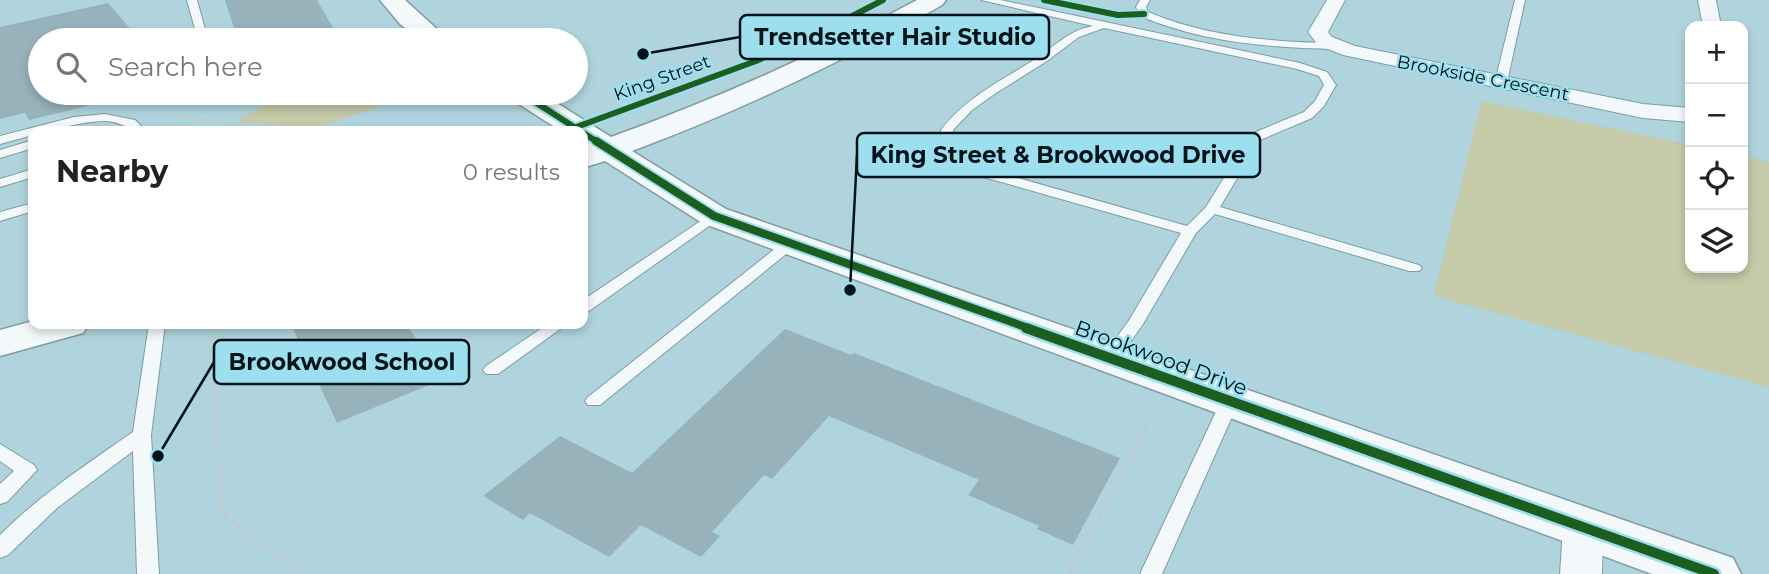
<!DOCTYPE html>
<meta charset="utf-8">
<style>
body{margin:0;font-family:Montserrat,sans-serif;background:#f2f2f2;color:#222}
.controls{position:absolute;right:21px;top:21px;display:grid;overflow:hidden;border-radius:14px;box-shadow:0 4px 10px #0003}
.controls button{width:63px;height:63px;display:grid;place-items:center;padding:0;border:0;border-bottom:2px solid #e0e0e0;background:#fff;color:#222;font:35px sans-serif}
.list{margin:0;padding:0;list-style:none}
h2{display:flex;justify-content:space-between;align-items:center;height:91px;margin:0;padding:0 28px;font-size:30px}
h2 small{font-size:23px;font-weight:400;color:#767676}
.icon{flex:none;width:38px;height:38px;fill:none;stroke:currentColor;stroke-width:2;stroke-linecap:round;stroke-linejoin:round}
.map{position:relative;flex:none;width:1769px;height:574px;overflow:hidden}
.search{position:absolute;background:#fff;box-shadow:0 4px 10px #0003;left:28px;top:28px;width:560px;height:77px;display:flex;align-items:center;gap:18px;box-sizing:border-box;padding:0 24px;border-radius:38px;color:#767676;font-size:26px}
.panel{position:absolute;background:#fff;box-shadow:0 4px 10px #0003;left:28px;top:126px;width:560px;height:203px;border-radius:14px}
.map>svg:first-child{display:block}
.green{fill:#c5caa8}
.building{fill:#98b2bb}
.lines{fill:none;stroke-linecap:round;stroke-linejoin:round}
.lane-casing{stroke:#7f9ba2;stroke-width:2}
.street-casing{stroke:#7f9ba2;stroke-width:2}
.secondary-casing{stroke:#7f9ba2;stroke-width:3}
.path-far2{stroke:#bfcacd;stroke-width:3.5;stroke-dasharray:2.5 2.5;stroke-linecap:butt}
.path-far1{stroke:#bfcacd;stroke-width:4.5;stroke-dasharray:3.5 3.5;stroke-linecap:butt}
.path{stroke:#bfcacd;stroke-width:5;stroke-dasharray:4.5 4.5;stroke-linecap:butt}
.lane{fill:#f3f9fa;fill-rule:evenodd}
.street{fill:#f3f9fa;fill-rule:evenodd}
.secondary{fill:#f3f9fa;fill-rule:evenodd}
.cycleway-far2-casing{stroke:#9edfef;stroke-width:10}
.cycleway-far1-casing{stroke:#9edfef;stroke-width:12}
.cycleway-casing{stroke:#9edfef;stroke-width:15}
.cycleway-far2{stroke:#1b5e20;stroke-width:6}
.cycleway-far1{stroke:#1b5e20;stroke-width:8}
.cycleway{stroke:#1b5e20;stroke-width:10}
.labels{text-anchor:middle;stroke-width:5;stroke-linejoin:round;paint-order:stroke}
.far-street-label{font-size:18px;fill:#001318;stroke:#9edfef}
.street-label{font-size:21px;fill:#001318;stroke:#9edfef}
.leader{fill:none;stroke:#001318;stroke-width:2.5}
.callout-dot{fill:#001318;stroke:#9edfef;stroke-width:2.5}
.callout{fill:#9edfef;stroke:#001318;stroke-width:2.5}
.callout-label{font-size:23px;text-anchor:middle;font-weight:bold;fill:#001318}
</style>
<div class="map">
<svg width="1769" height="574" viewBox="0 0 1769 574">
<rect width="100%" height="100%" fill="#b0d4dd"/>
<g class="green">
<path d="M288,93H395L404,99L314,128L236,121Z"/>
<path d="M1481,101L1690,145V268H1743V156L1769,162V387L1434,296Z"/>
</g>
<g class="building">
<path d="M225,0H317L340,40H238Z"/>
<path d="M108,3L140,40H40V93H141L29,120L25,113L0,119V27Z"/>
<path d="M291,324H407L441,380L337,423Z"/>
<path d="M785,329L851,355L854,353L1120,458L1073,545L1037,529L1039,526L968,495L979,480L829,416L772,479L764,475L712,532L720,536L701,557L641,525L609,557L530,513L523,520L483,496L560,436L632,473Z"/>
</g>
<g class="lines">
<g class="lane-casing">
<g id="lane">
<path d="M187,0H197L208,40H198Z"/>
<path d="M981,0H1000L1300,63L1327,72L1336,85L1324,106L1312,118L1260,140L1220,207L1419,265L1422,268L1419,271H1409L1215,214L1196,233L1143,324L1116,362H1104L1101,358L1128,322L1181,233L980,176L943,150L941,130C966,97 1003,80 1037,58C1056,45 1070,30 1093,26ZM1104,28L1297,69L1319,76L1324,85L1315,101L1304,112L1251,134L1206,207L1187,226L990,170L954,146L953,130L972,110L996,93L1047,61L1079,37Z"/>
<path d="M1140,0H1150L1146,7L1148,12C1207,37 1272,42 1335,43L1340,46L1335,49C1270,48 1201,42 1140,16L1136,7Z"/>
<path d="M1515,0H1525L1507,82L1501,85L1495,82Z"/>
<path d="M429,32L433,33V37L405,40Z"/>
<path d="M105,114L135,120L146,131C131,132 121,121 105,121C80,121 57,131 33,131V135L0,144V136L74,117Z"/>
<path d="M33,140V148L0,158V150Z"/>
<path d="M33,169V177L0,187V179Z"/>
<path d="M33,203V211L0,221V212Z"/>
<path d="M714,212L721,216L719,219L589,311L583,312V300Z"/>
<path d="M791,239L798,243L796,246L600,405H588L585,401L588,397L786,240Z"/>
<path d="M149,324H165L151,435L159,574H137L133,451L57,508L8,555L0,558V535C40,495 87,464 133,432Z"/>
<path d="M548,324H567L498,374H486L483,370L486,366Z"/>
<path d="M1230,395L1236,397L1239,401L1162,574H1140L1221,401L1224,397Z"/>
<path d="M0,444L34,465L37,470L7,502L0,504V484L14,471L0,461Z"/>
</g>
</g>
<g class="street-casing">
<g id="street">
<path d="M1327,0H1345L1328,32L1332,37L1355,46L1643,104L1690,108V122L1643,118L1343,55L1318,45L1308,32Z"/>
<path d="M1698,0H1716L1721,26H1703Z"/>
<path d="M1583,512L1597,517L1603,528L1602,574H1560L1563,528L1569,517Z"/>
</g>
</g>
<g class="secondary-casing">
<g id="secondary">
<path d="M380,0H405L449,40H420L400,24Z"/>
<path d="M917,0H946L942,5C843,62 739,111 632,151L726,209L1733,558L1741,574H1652L702,223L605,161L589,166L583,164V131H561L511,99L507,93H541L611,137C716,99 818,54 917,0Z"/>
<path d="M33,321V324H89L83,333L0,356V330Z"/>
</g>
</g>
<path class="path-far2" d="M171,116L310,131"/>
<path class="path-far1" d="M212,324V329"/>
<g class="path">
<path d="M212,328L221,514L305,574"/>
<path d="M1070,574L1149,421"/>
</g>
<use href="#lane" class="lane"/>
<use href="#street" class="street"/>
<use href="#secondary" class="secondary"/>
<g class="cycleway-far2-casing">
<g id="cycleway-far2">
<path d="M1044,0L1118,15L1144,14"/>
<path d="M521,93L599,143"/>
<path d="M571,129L756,61L833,26L883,0"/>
</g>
</g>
<g class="cycleway-far1-casing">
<path id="cycleway-far1" d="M596,141L714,216L1031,329"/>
</g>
<g class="cycleway-casing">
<path id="cycleway" d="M1026,328L1714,574"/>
</g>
<use href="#cycleway-far2" class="cycleway-far2"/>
<use href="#cycleway-far1" class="cycleway-far1"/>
<use href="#cycleway" class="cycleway"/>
</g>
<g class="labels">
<g class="far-street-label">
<text transform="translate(662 78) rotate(-20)" y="6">King Street</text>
<text transform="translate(1483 78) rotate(11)" y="6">Brookside Crescent</text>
</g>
<g class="street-label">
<text transform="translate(1161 358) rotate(20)" y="7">Brookwood Drive</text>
</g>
</g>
<path class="leader" d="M643 54L740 37M850 290L857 155M158 456L214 362"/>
<g class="callout-dot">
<circle cx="643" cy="54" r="7"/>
<circle cx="850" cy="290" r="7"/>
<circle cx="158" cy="456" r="7"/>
</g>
<g class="callout">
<rect x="740" y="15" width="309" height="44" rx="7"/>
<rect x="857" y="133" width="403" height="44" rx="7"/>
<rect x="214" y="340" width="255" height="44" rx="7"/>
</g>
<g class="callout-label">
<text x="895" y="45">Trendsetter Hair Studio</text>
<text x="1058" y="163">King Street &amp; Brookwood Drive</text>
<text x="342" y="370">Brookwood School</text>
</g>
</svg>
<div class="controls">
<button>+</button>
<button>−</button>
<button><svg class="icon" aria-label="locate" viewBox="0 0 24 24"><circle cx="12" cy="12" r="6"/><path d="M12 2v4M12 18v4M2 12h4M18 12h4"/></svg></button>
<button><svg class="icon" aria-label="layers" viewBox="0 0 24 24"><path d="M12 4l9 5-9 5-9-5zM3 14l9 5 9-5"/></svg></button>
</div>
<div class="search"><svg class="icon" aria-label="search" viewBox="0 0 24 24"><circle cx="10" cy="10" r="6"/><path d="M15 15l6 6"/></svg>Search here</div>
<section class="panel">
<h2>Nearby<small>0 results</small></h2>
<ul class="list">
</ul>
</section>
</div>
